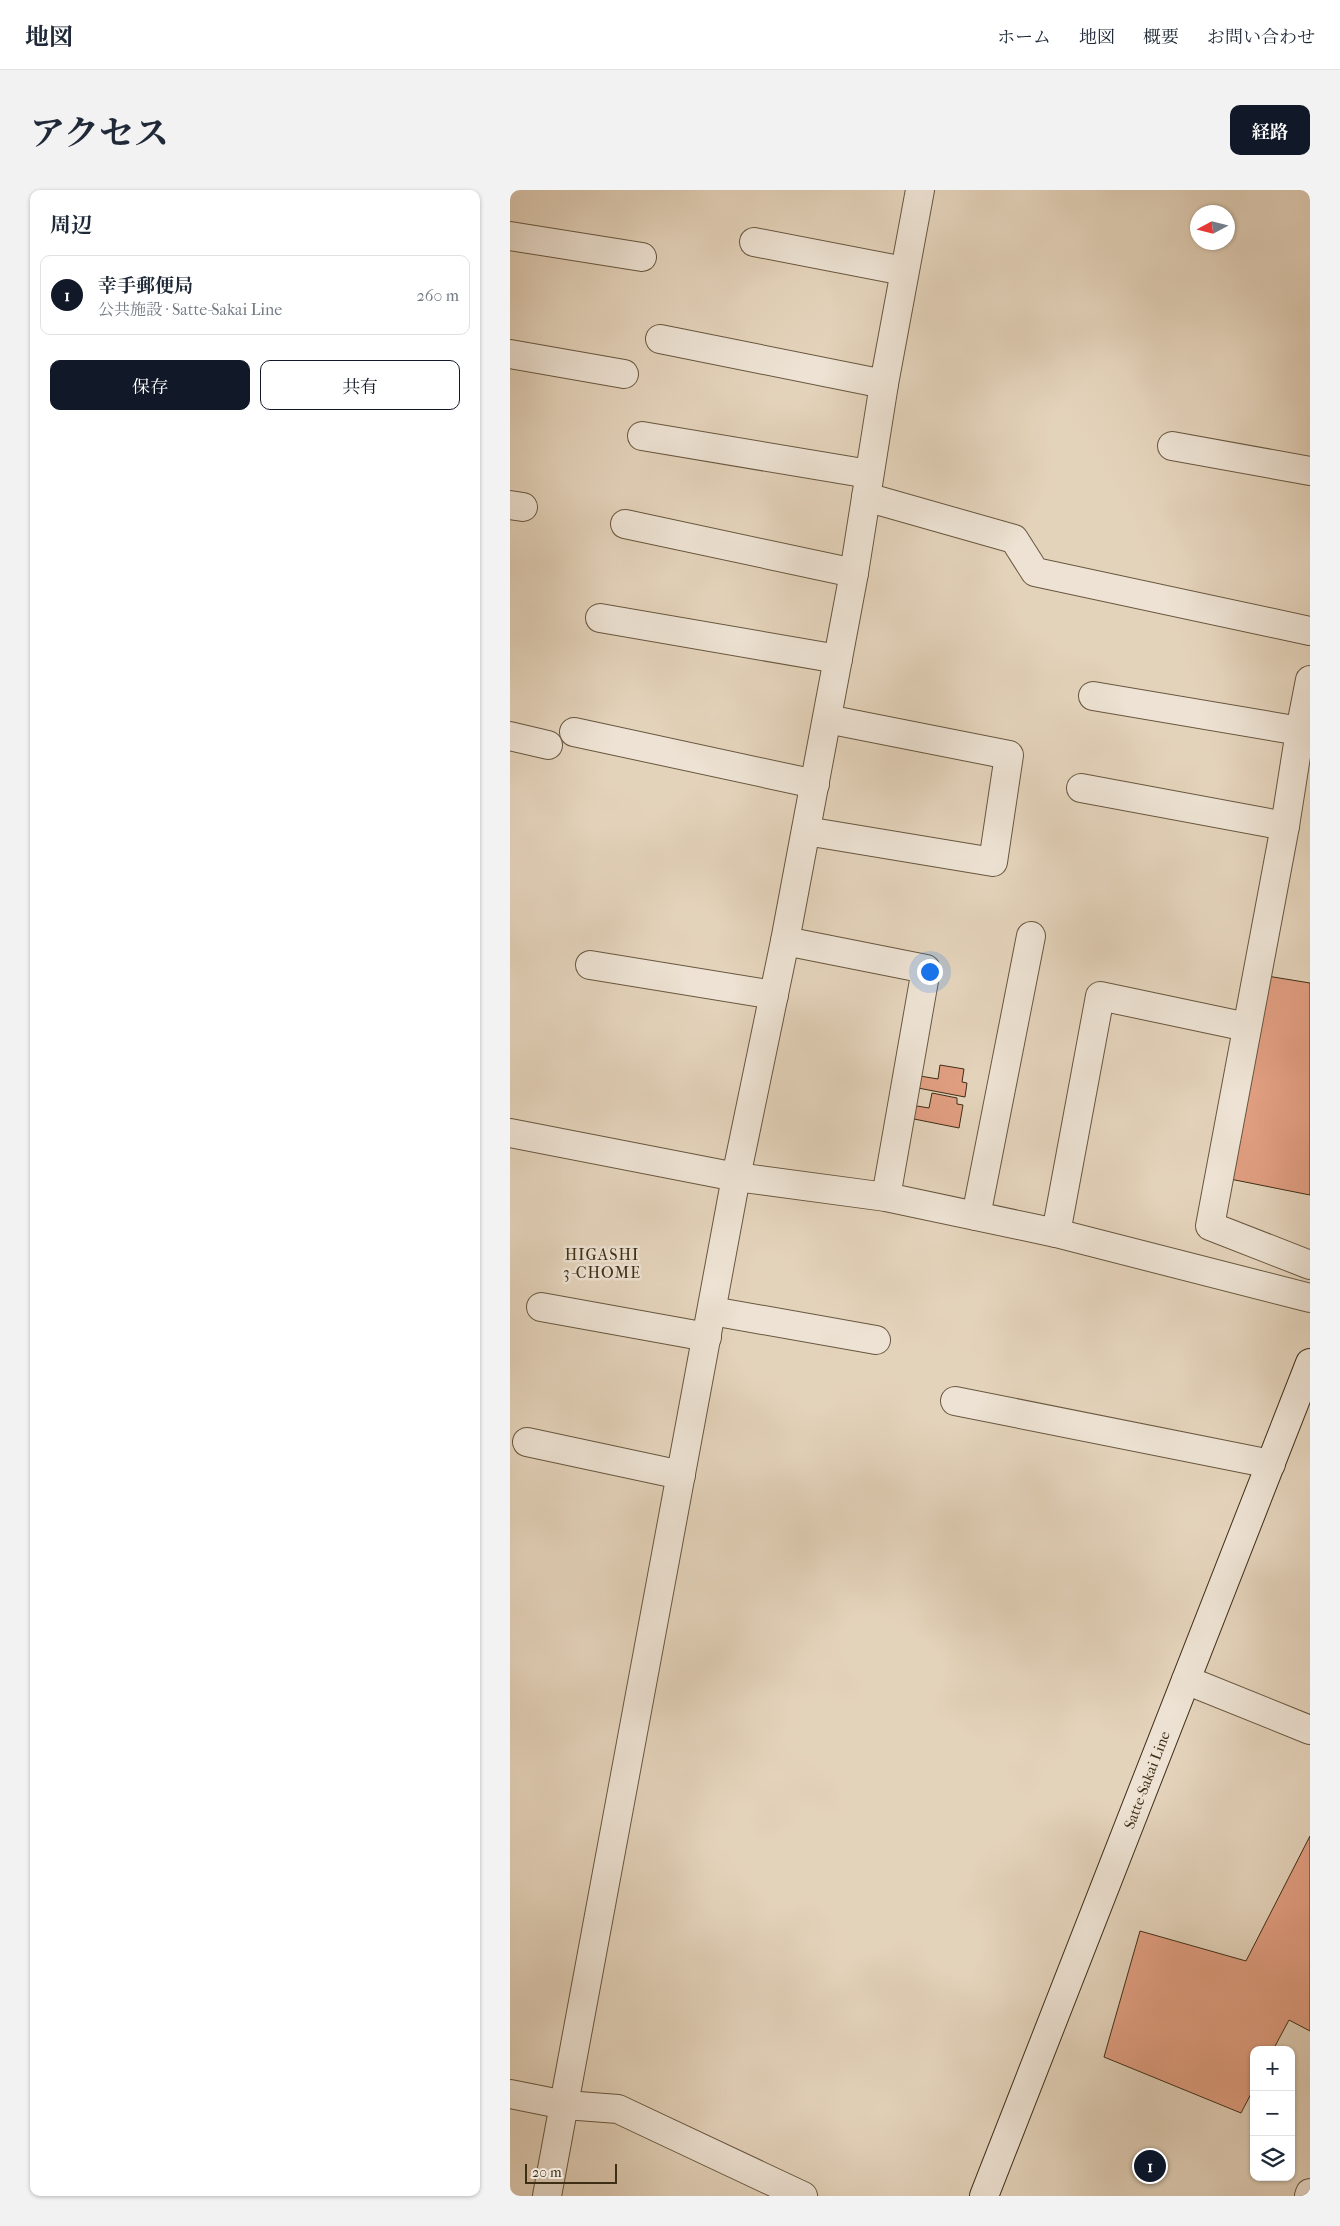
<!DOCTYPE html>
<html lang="ja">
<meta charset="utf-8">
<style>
body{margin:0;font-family:"IM FELL French Canon","Noto Serif JP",serif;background:#f2f2f3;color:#1f2937}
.controls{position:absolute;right:15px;bottom:15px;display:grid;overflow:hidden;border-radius:10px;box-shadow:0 1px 4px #0004}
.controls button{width:45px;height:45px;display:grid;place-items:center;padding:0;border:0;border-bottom:1px solid #e0e1e3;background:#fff;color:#1f2937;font:25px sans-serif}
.compass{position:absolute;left:680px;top:15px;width:45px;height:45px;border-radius:50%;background:#fff;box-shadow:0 1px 4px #0004;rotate:263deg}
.scale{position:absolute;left:15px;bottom:12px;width:92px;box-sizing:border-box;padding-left:5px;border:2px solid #3e2e16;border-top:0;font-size:14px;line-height:18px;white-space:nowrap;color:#3e2e16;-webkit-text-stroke:4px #ede2d3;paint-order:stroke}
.you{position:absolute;left:419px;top:781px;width:18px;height:18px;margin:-12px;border:4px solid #fff;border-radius:50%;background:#1a73e8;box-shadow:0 0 0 8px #1a73e833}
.badge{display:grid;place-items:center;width:32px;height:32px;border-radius:50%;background:#111827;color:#fff;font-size:16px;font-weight:700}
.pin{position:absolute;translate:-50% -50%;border:2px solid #fff;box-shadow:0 1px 5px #0006}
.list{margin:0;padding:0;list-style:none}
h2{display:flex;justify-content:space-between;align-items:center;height:65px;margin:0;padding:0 20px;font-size:21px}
h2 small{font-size:16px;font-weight:400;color:#747a83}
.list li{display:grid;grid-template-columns:32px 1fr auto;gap:15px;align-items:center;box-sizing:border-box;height:80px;margin:0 10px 10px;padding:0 10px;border:1px solid #e0e1e3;border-radius:10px}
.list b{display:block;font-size:19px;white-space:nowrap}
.list p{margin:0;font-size:16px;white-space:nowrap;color:#747a83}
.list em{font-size:16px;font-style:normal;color:#747a83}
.actions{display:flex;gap:10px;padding:15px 20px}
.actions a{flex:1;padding:11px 0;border:1px solid #111827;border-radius:10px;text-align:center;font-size:18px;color:#111827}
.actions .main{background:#111827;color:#fff}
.icon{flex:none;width:28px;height:28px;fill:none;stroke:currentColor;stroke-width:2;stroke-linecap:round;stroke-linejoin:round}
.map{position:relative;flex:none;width:800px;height:2006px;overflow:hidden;border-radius:10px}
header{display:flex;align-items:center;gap:30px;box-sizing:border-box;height:70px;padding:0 25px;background:#fff;border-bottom:1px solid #e0e1e3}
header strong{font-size:24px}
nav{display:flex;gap:28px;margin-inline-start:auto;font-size:18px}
.intro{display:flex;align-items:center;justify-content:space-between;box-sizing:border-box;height:120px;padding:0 30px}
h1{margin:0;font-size:35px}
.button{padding:12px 22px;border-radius:10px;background:#111827;color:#fff;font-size:18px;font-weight:700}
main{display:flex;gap:30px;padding:0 30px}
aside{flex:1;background:#fff;border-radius:10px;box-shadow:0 1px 4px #0004}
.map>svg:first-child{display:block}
.building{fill:#e19e81;stroke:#3e2e16}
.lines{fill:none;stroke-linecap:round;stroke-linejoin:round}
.minor-casing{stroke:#68573f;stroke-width:30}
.secondary-casing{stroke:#3e2e16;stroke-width:30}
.minor{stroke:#ede2d3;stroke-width:28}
.secondary{stroke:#ede2d3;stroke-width:28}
.labels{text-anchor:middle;stroke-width:5;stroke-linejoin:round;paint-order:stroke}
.street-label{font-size:15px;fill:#3e2e16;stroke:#ede2d3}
.neighbourhood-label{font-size:16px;letter-spacing:1px;fill:#3e2e16;stroke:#ede2d3}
</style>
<header>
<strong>地図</strong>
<nav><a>ホーム</a><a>地図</a><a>概要</a><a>お問い合わせ</a></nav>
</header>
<div class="intro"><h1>アクセス</h1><a class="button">経路</a></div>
<main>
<aside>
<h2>周辺<small></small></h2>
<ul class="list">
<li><span class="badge">1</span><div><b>幸手郵便局</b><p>公共施設 · Satte-Sakai Line</p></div><em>260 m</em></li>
</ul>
<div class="actions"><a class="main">保存</a><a>共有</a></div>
</aside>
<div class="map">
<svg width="800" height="2006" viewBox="0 0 800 2006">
<rect width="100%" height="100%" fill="#e4d3bb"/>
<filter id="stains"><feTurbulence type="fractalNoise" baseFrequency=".004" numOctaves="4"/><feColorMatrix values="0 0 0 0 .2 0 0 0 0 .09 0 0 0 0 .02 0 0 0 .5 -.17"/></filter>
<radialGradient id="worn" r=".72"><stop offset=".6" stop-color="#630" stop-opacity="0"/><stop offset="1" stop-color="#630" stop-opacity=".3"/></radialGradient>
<g class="building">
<path d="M757,786L800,793V1005L720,989Z"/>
<path d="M430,875L454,879L452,892L457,893L455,907L408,898L410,886L428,889Z"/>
<path d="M422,903L447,908V914L453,915L449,938L399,928L401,915L419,918Z"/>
<path d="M800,1646V1841L779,1830L763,1860H744V1898L731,1923L594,1867L630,1741L736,1771Z"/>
</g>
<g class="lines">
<g class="minor-casing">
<g id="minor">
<path d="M0,46L132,67"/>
<path d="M244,52L394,81"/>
<path d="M150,149L374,194"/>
<path d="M0,164L114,184"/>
<path d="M132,246L359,284"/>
<path d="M662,256L800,281"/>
<path d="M356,307L504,349L525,382L800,441"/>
<path d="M0,315L13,317"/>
<path d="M115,334L344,383"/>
<path d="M90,428L328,469"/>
<path d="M800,490L790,541L775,636L700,1036L800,1075"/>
<path d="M583,506L790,541"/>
<path d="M64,542L305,594"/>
<path d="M0,546L38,555"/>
<path d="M571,598L775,636"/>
<path d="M296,641L483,672L499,565L317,529"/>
<path d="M275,751L416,779L376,1007"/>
<path d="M80,775L264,805"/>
<path d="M0,943L226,987L376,1007L546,1043L800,1108"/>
<path d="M466,1026L521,746"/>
<path d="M546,1043L590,806L737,837"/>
<path d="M31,1117L197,1147"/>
<path d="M202,1121L366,1150"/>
<path d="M445,1211L761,1274"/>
<path d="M17,1252L171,1285"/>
<path d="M676,1490L800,1540"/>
<path d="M0,1904L55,1915L108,1919L293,2006"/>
<path d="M37,2006L226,987L275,751L344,383L374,194L410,0"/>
<path d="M799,2006L800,2003"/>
</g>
</g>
<g class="secondary-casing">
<path id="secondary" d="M474,2006L800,1173"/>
</g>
<use href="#minor" class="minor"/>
<use href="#secondary" class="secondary"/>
</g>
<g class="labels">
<g class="street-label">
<text transform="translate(637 1590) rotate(-69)" y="5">Satte-Sakai Line</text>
</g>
<g class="neighbourhood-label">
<text x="92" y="1070">HIGASHI<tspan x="92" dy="18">3-CHOME</tspan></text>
</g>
</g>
<rect width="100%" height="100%" filter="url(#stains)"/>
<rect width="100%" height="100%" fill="url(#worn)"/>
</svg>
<div class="controls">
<button>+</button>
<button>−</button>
<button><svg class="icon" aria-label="layers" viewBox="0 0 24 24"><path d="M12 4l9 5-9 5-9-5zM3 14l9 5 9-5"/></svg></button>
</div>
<svg class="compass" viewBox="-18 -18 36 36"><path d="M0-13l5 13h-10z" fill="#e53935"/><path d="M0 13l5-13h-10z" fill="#747a83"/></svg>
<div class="scale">20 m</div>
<div class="you"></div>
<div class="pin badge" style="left:640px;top:1976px">1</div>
</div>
</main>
